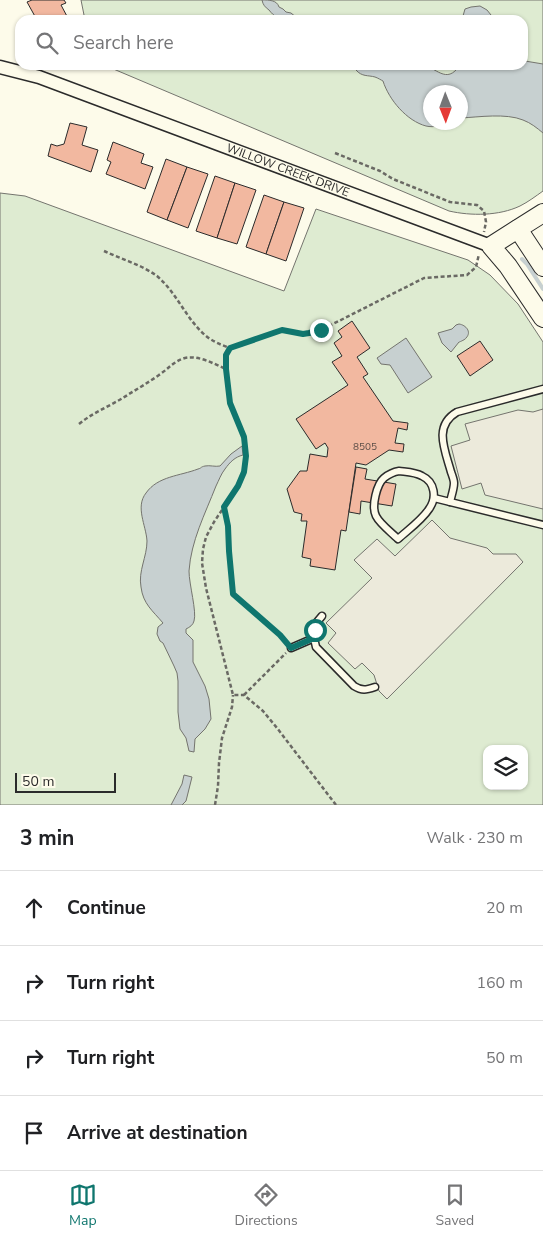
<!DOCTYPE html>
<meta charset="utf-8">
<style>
body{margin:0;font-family:"Nunito Sans",sans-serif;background:#f2f2f2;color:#202124}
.controls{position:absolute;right:15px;bottom:15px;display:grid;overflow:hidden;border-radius:10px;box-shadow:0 1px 4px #0004}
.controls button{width:45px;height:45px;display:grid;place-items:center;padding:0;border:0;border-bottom:1px solid #e0e0e0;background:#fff;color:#202124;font:25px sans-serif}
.compass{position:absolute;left:423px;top:85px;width:45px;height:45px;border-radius:50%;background:#fff;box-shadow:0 1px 4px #0004;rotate:179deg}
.scale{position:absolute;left:15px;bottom:12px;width:101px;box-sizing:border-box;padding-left:5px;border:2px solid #2b2b2b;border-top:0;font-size:14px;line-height:18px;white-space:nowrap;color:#2b2b2b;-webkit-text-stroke:4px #fdfbea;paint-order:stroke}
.stop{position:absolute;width:15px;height:15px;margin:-11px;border:4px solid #0f766e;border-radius:50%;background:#fff}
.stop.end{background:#0f766e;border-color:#fff;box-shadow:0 1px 5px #0008}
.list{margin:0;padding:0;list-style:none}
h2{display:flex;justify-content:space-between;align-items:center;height:65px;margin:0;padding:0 20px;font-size:21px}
h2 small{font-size:16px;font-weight:400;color:#757577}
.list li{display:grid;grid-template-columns:32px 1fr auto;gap:15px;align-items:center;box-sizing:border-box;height:75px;padding:0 20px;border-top:1px solid #e0e0e0}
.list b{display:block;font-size:19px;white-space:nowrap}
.list em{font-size:16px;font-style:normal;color:#757577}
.icon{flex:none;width:28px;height:28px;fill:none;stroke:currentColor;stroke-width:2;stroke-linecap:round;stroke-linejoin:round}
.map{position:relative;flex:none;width:543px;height:805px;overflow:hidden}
.search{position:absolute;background:#fff;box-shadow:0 1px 4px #0004;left:15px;right:15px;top:15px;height:55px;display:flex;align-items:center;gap:12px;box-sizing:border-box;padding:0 18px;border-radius:15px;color:#757577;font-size:19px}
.sheet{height:365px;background:#fff}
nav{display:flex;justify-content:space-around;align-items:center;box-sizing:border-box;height:70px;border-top:1px solid #e0e0e0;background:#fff;font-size:14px;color:#757577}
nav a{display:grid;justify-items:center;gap:2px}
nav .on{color:#0f766e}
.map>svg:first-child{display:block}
.green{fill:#deebd1;stroke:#74746e;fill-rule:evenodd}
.parking{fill:#eceadb;stroke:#74746e}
.water{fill:#c7d0d0;stroke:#74746e}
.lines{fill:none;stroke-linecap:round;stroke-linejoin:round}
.stream{stroke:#c7d0d0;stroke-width:4}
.building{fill:#f2b8a0;stroke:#2b2b2b}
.lane-casing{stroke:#2b2b2b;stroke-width:9}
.street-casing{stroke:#2b2b2b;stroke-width:15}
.secondary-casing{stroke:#2b2b2b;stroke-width:20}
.path{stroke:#6a6964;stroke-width:2.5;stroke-dasharray:4 2.5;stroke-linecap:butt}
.lane{stroke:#fdfbea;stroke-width:6}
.street{stroke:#fdfbea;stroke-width:12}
.secondary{stroke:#fdfbea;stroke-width:18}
.route{stroke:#0f766e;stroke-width:6}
.labels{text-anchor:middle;stroke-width:4;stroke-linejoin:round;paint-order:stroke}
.number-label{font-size:10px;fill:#5d4e48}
.street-label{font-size:12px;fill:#2b2b2b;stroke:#fdfbea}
</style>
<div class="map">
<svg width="543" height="805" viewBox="0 0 543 805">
<rect width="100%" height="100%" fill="#fdfbea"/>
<g class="green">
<path d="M81,0H543V191C536,196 528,202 520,206C499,216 471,216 449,211L104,65H523V20H85ZM430,92H460V122H430Z"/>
<path d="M0,193L25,196L284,291L316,209L468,260L490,275L518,304L543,342V805H0ZM487,749H524V786H487Z"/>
</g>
<g class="parking">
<path d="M543,409V509L485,495L481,483L462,489L451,446L470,440L465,424L518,410L533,412Z"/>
<path d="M432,520L450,538L487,548L493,554H516L523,562L387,699L379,691L374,675L362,663L355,669L328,643L336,633L326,623L372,578L354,560L377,539L395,556Z"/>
</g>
<g class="water">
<path d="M262,0C269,0 277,0 279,7L283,9L286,12L291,13L297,18L304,20C288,20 279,23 269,10C265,7 263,5 262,0Z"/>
<path d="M480,6L487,10L495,20H463V16L465,9L471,7Z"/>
<path d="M523,59L525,61L543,64V133C537,128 531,123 523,120C506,113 479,117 461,118L460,92H430V122L450,123C443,125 434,128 426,126C407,121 389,100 383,81C381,80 378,78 375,77C368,75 362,77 356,70L357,68L346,69L339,65H370L382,69L384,65C396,65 409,64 421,65C436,66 446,86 460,65H523Z"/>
<path d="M459,324C466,325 472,332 466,338C466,339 460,342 459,342C456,345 454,349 451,352L442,343L438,333L452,329L456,325Z"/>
<path d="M406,338L432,377L408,393L390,365L381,364L377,358Z"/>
<path d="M242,446L243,455C235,457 230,462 225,469C221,474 219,480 216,486C205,514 191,541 189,571C189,584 197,612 194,621C193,625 190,627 186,629V633L193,640V662L205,686L209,699L211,719L205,729L195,739L194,752L189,751L186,738L180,729L178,712V681L177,673L174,666L163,643L160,641L157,634L158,627L163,623C153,611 143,604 141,587C138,571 147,557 147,541C146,525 135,507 146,493C158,476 180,476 198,469C202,468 200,467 205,466C210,465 215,467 220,466L231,454Z"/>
<path d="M184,775L192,777L186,801L182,805H171L182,784Z"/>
</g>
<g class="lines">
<path class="stream" d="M522,259L527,264L543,289"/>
</g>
<g class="building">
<path d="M32,0H64L66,3L61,5L69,20H37L27,2Z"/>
<path d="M70,123L87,127L82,145L98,150L91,172L48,156L51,144L57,146L64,144Z"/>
<path d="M113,142L144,154L141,163L153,167L145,189L106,174L111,162L107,160Z"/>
<path d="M166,159L187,167L167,220L147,212Z"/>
<path d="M187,167L208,174L188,228L167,220Z"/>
<path d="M215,176L235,183L217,238L196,231Z"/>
<path d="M235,183L256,190L237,244L217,238Z"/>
<path d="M264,195L284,202L266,254L246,247Z"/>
<path d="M284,202L304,208L286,261L266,254Z"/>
<path d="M352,321L370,348L357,357L368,374L363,377L393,421L408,423L407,430L398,428L395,443L404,444L403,452L389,450L366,465L356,463L346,531L341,530L335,570L310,566L311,559L302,557L307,521H301L302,514L294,512L287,489L300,471H307L310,454L327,457L328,448L325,443L316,449L296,419L348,385L332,362L342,356L334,343L342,337L338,331Z"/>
<path d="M480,341L493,360L470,376L457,356Z"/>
<path d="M356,467L367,469L365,479L396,484L392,506L361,501L360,514L349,512Z"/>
</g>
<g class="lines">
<g class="lane-casing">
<g id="lane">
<path d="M399,471C407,472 415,472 422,476C435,482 437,498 429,509C422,520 408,530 398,539C391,532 380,524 376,516C371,506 377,484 384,478C389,474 393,472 399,471Z"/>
<path d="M434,498L543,525"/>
<path d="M450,502C451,497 454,489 454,483C454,480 452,475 451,472C445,450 433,426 457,412L543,389"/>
<path d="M322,616L317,622L315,630L314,638L316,647L354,686C362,691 366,690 375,687"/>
<path d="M291,648L314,638"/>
</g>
</g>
<g class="street-casing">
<g id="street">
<path id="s1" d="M0,67L39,77L491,246"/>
</g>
</g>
<g class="secondary-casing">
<g id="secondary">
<path d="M543,213L491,246L508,266L543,318"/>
<path d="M518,229L543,267"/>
</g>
</g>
<g class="path">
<path d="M335,153L380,171L393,179L450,202L477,205L484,211L486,222L484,232"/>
<path d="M104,251C121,259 142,265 157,276C177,293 186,319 206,336C212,341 221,345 230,348L282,330L303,333H309L321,330L424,278L467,275L476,267L479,254"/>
<path d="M226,369L225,355L230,348"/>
<path d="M79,424C95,411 113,405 129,394C139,388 149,382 159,375C168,369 174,361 185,358C199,355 214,364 226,369L230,403L244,437L246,456L244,472L238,486L214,522L206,537L203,549L202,563L206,588L233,695H244L263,711L277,728L336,805"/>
<path d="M224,507L228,526L229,551L233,594C251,609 271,623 286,642"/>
<path d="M244,695L286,653"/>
<path d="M215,805L218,786L219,763L222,738L232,707L233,695"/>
</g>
<use href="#lane" class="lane"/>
<use href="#street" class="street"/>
<use href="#secondary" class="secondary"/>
</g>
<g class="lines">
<path class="route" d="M315,630L314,638L291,648L280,635L233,594L229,551L228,526L224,507L238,486L244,472L246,456L244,437L230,403L226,369V355L230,348L282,330L303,334L309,333L321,330"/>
</g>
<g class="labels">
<g class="number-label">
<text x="365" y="450">8505</text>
</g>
<g class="street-label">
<text dy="4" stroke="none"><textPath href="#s1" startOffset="306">WILLOW CREEK DRIVE</textPath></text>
</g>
</g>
</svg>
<div class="controls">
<button><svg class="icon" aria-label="layers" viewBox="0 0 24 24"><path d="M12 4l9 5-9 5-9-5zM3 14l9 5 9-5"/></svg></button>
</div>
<svg class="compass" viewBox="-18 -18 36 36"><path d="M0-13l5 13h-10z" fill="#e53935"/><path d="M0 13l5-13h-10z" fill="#757577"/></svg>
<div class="scale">50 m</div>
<div class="stop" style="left:315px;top:630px"></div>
<div class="stop end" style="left:321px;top:330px"></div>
<div class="search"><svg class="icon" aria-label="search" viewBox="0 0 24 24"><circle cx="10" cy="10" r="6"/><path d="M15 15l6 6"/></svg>Search here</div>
</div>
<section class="sheet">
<h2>3 min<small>Walk · 230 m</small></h2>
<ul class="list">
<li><svg class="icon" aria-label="ahead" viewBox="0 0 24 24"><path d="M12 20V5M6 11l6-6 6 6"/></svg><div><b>Continue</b></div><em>20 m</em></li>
<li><svg class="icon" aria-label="right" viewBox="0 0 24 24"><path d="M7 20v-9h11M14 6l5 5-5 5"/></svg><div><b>Turn right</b></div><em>160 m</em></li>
<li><svg class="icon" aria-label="right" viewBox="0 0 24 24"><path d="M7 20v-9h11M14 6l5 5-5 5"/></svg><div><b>Turn right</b></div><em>50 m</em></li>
<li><svg class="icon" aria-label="arrive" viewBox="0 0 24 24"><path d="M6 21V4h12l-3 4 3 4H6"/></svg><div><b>Arrive at destination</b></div></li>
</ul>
</section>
<nav>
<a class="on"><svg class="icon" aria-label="map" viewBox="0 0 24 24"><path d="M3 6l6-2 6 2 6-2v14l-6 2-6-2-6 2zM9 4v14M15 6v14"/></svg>Map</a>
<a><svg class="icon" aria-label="directions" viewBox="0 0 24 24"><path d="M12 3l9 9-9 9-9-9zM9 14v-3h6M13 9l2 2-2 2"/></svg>Directions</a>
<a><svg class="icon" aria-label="saved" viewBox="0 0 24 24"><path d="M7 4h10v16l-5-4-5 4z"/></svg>Saved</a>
</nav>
